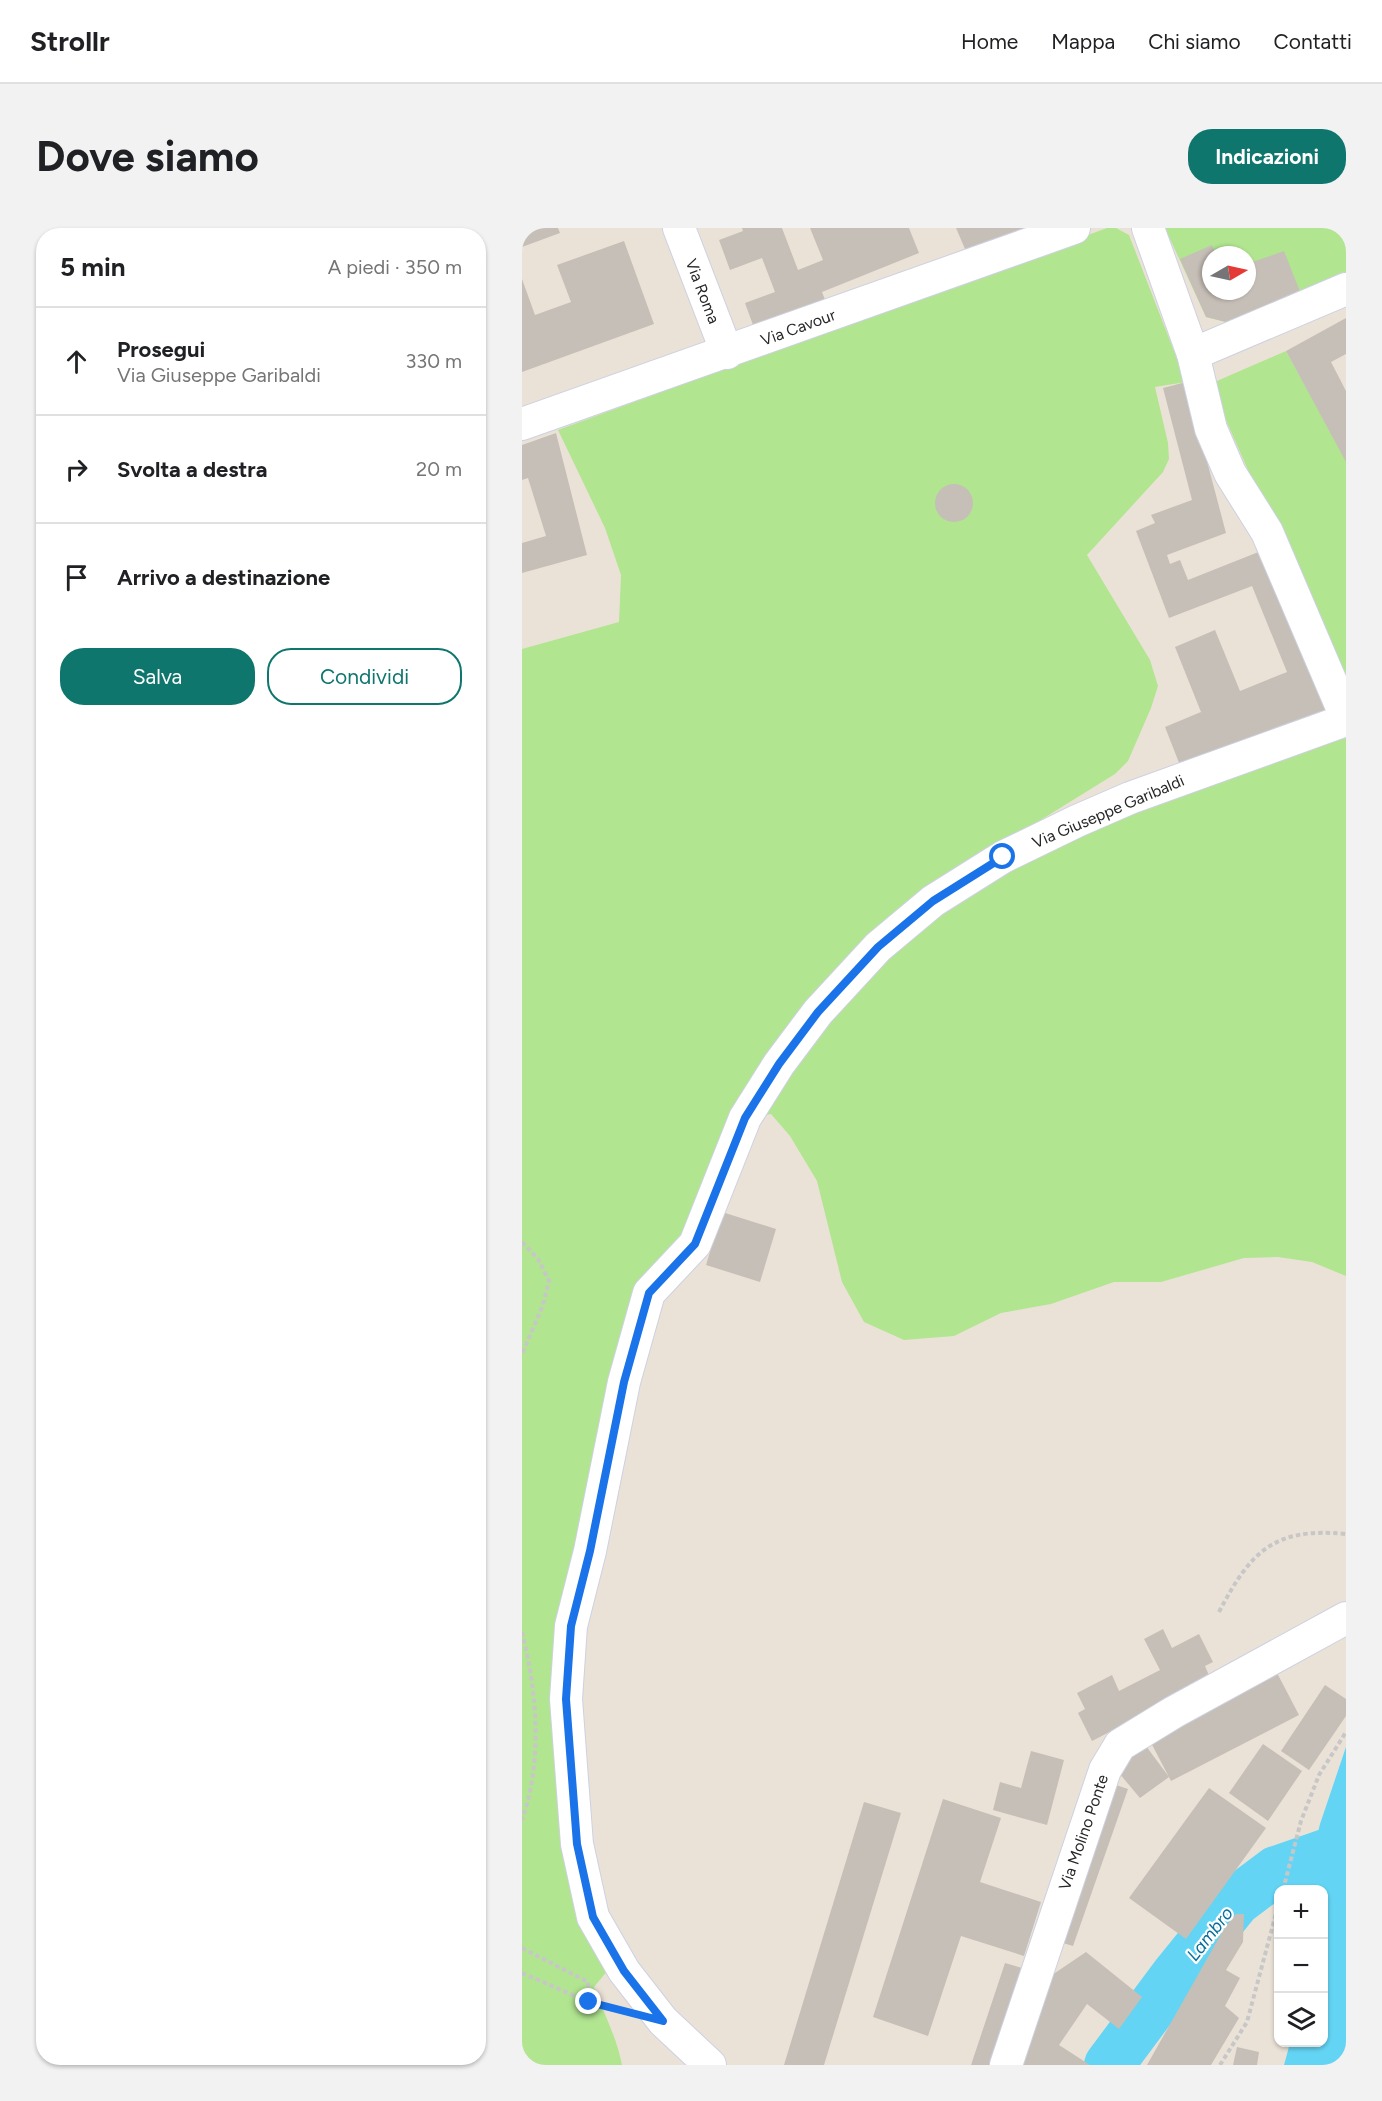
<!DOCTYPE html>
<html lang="it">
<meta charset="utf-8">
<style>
body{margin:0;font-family:Figtree,sans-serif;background:#f2f2f2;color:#202124}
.controls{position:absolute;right:18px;bottom:18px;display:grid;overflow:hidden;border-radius:12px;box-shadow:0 2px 4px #0004}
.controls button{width:54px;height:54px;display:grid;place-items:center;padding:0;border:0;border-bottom:2px solid #e0e0e0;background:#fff;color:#202124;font:30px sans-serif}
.compass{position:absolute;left:680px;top:18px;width:54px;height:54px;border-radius:50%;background:#fff;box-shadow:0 2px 4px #0004;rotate:81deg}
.stop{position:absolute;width:18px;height:18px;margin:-14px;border:4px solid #1a73e8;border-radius:50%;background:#fff}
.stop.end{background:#1a73e8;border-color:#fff;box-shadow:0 2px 6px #0008}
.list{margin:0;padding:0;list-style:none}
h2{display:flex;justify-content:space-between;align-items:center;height:78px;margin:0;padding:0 24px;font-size:26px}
h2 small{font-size:20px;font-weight:400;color:#757577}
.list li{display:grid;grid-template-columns:39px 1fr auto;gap:18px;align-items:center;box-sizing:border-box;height:108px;padding:0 24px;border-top:2px solid #e0e0e0}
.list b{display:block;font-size:22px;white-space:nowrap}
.list p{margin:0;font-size:20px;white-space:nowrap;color:#757577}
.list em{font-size:20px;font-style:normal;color:#757577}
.actions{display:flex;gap:12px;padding:18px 24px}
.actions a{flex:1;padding:14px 0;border:2px solid #0f766e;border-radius:24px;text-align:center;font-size:21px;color:#0f766e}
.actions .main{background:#0f766e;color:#fff}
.icon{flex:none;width:33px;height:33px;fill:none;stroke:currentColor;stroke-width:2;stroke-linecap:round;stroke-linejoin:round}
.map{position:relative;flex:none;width:824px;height:1837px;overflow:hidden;border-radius:24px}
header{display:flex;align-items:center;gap:36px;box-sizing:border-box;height:84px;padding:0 30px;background:#fff;border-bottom:2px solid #e0e0e0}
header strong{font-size:28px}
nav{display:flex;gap:33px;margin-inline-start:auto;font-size:21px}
.intro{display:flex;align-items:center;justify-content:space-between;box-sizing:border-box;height:144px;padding:0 36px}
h1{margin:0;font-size:42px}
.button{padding:15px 27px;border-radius:24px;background:#0f766e;color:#fff;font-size:21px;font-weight:700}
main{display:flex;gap:36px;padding:0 36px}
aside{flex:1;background:#fff;border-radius:24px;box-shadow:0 2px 4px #0004}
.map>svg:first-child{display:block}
.green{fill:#b1e590;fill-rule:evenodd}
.water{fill:#63d4f4}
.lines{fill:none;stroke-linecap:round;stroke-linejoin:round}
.river{stroke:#63d4f4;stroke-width:50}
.building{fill:#c6bfb7}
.street-casing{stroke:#cdd1e1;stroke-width:34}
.path{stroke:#c7c7c7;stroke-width:4;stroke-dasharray:4.5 3;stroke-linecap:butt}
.street{stroke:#fff;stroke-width:32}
.route{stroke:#1a73e8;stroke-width:8}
.labels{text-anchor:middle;stroke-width:4.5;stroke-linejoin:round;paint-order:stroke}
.street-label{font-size:16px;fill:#272727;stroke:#fff}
.water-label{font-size:18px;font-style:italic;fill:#066f9c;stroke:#fff}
</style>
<header>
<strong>Strollr</strong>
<nav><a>Home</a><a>Mappa</a><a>Chi siamo</a><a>Contatti</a></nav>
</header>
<div class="intro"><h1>Dove siamo</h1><a class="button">Indicazioni</a></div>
<main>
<aside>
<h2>5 min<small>A piedi · 350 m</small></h2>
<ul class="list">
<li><svg class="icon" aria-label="ahead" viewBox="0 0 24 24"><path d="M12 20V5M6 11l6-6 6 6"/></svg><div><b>Prosegui</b><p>Via Giuseppe Garibaldi</p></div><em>330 m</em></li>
<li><svg class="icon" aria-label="right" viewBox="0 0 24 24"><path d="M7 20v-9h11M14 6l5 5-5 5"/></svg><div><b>Svolta a destra</b></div><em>20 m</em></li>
<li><svg class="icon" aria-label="arrive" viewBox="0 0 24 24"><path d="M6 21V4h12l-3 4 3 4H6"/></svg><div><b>Arrivo a destinazione</b></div></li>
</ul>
<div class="actions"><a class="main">Salva</a><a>Condividi</a></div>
</aside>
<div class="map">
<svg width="824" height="1837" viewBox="0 0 824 1837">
<rect width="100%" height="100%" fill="#ebe2d7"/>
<g class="green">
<path d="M585,0H594L607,7L664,154L633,159L646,215L647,231L641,244L565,327L628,432L636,458L629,480L606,533L593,546L449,635L435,667L635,571L824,503V1048L790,1034L756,1029L722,1030L639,1054H592L529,1076L479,1085L432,1108L382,1112L342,1094L320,1054L295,953L268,908L249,886L223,890L173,1016L127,1065L68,1323L50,1551L95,1731L72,1759C82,1786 95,1810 100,1837H0V421L97,394L99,347L83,300L36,202Z"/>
<path d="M643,0H824V49L704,94L684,89ZM689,27H725V63H689Z"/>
<path d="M764,123L824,232V464L688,156Z"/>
</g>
<path class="water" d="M824,1519V1837H762L768,1815L802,1814V1662L783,1661V1657L798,1596Z"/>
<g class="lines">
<path class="river" d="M587,1837L654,1747L714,1673L754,1643L824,1619"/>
</g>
<g class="building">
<path d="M0,0H36L38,5L0,19Z"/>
<path d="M220,0H260L276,42L301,32L288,0H387L397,25L300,64L307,82L235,108L223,75L253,64L240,30L208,42L197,12L221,3Z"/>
<path d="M434,0H523L446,28Z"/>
<path d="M102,13L132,96L0,144V51L13,87L49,74L35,37Z"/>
<path d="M690,17L694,27H689V63H725V36L762,23L779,66L704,94L684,89L658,31Z"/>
<path d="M824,90V126L809,134L824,163V234L764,123Z"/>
<path d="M664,154L704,305L645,327L648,336L658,332L666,352L749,319L814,482L661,545L643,499L679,484L653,419L693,402L718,463L765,444L730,358L647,390L614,303L633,295L629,287L670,272L641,160Z"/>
<path d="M34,205L65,327L0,345V315L24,308L6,250L0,252V217Z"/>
<circle cx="432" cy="275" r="19"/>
<path d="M200,984L254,1001L238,1054L184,1037Z"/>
<path d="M641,1401L650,1420L677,1406L691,1434L683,1438L689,1452L570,1513L556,1485L563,1481L555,1465L590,1447L597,1463L638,1442L622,1411Z"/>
<path d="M754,1443L777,1487L649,1553L626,1509Z"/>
<path d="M803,1457L824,1471V1488L787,1542L759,1523Z"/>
<path d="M741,1516L780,1543L746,1593L707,1565Z"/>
<path d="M624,1518L647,1549L618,1570L597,1545L600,1535Z"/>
<path d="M509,1523L542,1532L525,1597L471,1582L478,1554L499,1560Z"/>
<path d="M588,1555L606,1561L551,1718L534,1713Z"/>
<path d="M687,1560L744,1600L664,1711L607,1670Z"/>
<path d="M421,1571L479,1590L458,1654L519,1674L502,1728L439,1708L406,1808L351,1789Z"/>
<path d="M342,1574L379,1585L302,1837H262Z"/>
<path d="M714,1686H722L721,1714L704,1742L718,1750L703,1778L717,1790L689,1837H625L703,1699Z"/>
<path d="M564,1724L620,1769L597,1801L565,1776L537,1817L568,1837H492L530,1747Z"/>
<path d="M483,1735L507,1742L475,1837H449Z"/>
<path d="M715,1819L737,1824L735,1837H711Z"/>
</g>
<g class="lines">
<g class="street-casing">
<g id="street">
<path d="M157,0L205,125"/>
<path d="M626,0L671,126L689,201L708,245L745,304L824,489"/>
<path d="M671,126L824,61"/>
<path d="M0,196L552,0"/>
<path d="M188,1837L141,1793L102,1743L71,1689L55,1616L50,1551L44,1471L49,1398L68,1323L102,1154L127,1065L173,1016L223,890L257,836L296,784L356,719L411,673L481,629L555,593L608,570L824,492"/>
<path d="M484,1837L583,1542L598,1517L652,1484L824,1390"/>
</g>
</g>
<g class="path">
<path d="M0,1014L16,1031L27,1053L21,1077L0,1126"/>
<path d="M697,1384C729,1323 752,1299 824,1306"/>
<path d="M0,1404C15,1464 21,1532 0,1592"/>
<path d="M761,1662L779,1593L797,1547L824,1504"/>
<path d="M0,1720L66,1754L67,1774"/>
<path d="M0,1745L67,1774L94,1781"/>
<path d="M698,1837L725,1794L756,1678"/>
</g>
<use href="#street" class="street"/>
</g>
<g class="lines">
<path class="route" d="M67,1774L141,1793L102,1743L71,1689L55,1616L44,1471L49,1398L68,1323L102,1154L127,1065L173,1016L223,890L257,836L296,784L356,719L411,673L481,629"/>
</g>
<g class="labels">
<g class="street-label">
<text transform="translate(181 63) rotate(69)" y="6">Via Roma</text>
<text transform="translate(276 99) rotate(-20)" y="6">Via Cavour</text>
<text transform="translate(586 583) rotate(-23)" y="6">Via Giuseppe Garibaldi</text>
<text transform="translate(561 1604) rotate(-71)" y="6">Via Molino Ponte</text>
</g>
<g class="water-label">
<text transform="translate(688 1706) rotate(-52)" y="6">Lambro</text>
</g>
</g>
</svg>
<div class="controls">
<button>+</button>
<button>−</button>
<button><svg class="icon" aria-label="layers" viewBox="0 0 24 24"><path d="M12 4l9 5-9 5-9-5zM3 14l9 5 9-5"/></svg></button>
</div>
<svg class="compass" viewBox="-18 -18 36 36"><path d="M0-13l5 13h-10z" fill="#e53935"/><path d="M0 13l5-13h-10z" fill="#757577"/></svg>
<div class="stop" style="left:481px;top:629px"></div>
<div class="stop end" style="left:67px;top:1774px"></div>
</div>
</main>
